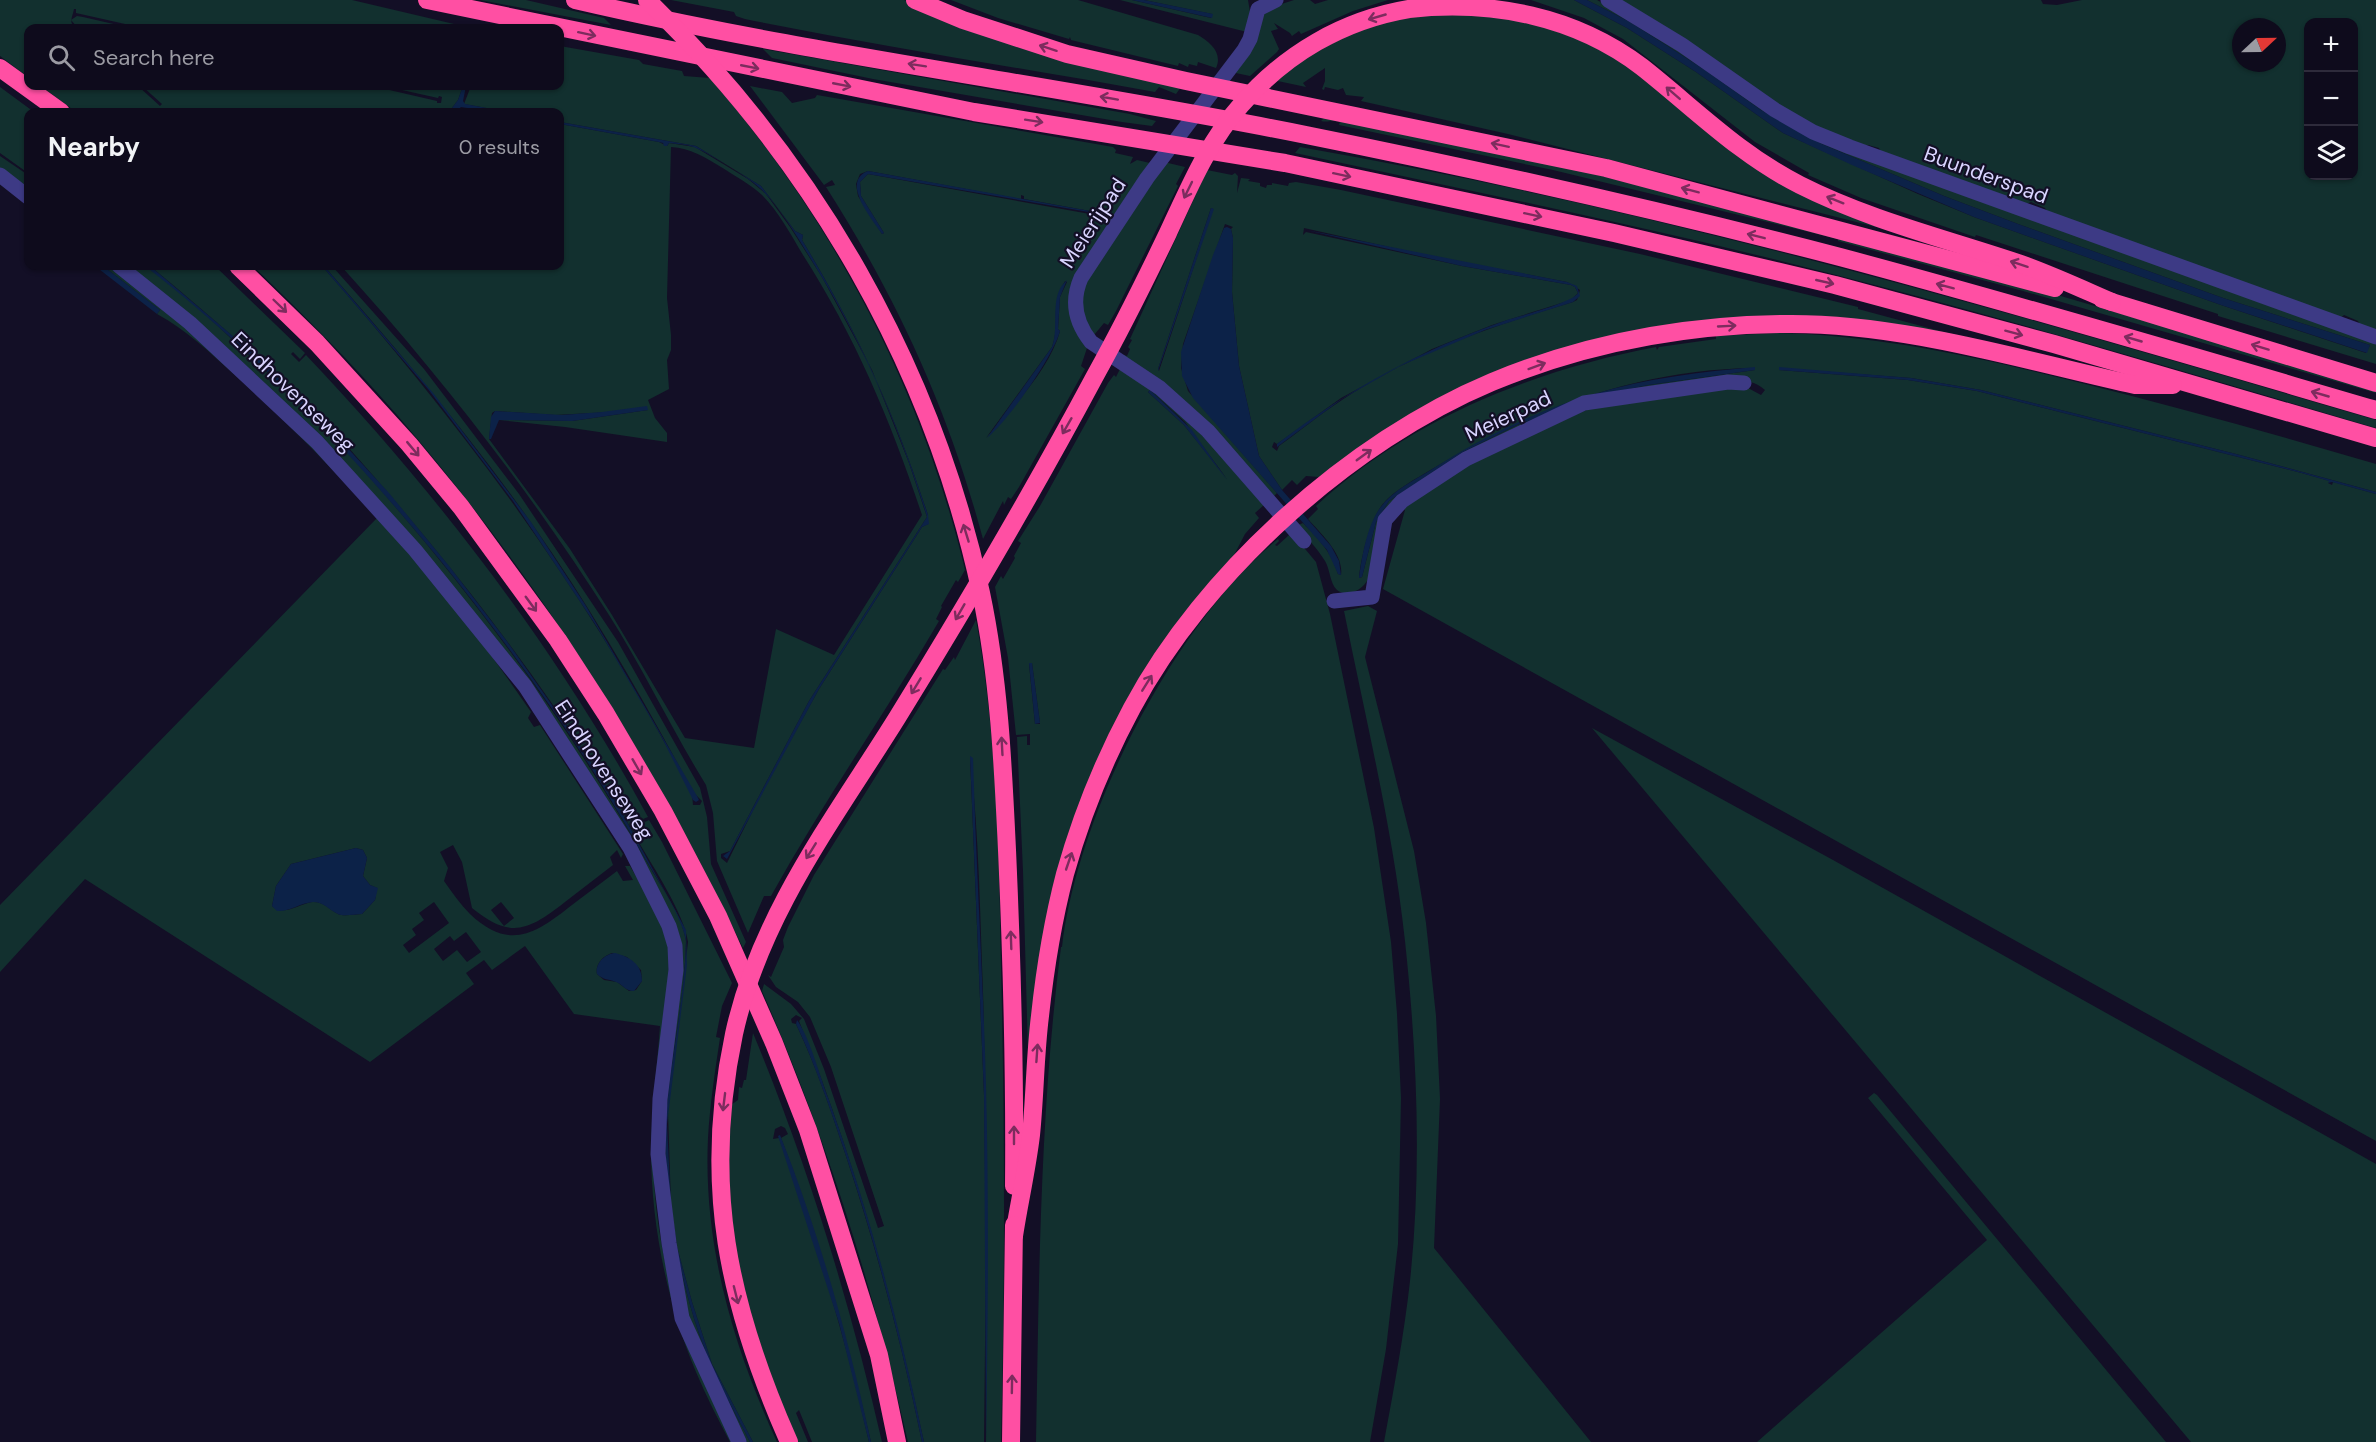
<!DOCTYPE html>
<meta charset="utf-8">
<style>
body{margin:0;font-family:"DM Sans",sans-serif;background:#1c1929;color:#f1f3f6}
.controls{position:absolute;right:18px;top:18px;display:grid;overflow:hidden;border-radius:12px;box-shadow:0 2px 4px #0004}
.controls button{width:54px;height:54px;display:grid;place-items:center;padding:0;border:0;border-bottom:2px solid #2e2b3b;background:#0e0b1c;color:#f1f3f6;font:30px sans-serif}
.compass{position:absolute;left:2232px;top:18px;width:54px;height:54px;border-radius:50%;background:#0e0b1c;box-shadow:0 2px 4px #0004;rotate:68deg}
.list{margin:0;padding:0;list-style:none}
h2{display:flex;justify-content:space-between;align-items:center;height:78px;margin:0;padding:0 24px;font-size:26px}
h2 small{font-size:20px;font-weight:400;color:#9b9ba3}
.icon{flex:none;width:33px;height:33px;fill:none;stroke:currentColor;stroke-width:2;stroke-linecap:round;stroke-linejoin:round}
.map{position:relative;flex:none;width:2376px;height:1442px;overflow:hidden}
.search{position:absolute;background:#0e0b1c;box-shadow:0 2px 4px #0004;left:24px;top:24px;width:540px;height:66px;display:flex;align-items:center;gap:15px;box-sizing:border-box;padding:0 21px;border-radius:12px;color:#9b9ba3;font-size:22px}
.panel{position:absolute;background:#0e0b1c;box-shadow:0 2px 4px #0004;left:24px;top:108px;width:540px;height:162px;border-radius:12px}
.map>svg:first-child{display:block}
.green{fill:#12302f;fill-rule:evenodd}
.water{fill:#0c2248}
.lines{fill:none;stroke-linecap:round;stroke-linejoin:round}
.street{stroke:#3d3a85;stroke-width:15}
.highway{stroke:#ff4fa3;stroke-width:18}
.oneway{stroke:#7d2c5e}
.labels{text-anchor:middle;stroke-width:4.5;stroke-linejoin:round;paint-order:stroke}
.street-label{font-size:21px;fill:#d9d4ff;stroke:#130f26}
</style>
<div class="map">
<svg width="2376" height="1442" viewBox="0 0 2376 1442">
<rect width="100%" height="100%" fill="#130f26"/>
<g class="green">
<path d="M0,0H352L471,28H143L76,13V9H74C73,16 68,22 75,28H28V77L0,56Z"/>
<path d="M480,0H526L604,18L611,25Z"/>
<path d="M671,0H904L957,22L1181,87L1176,94L1159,87L1155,92C1018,67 882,47 745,19L736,16L734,12Z"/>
<path d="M951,0H1078L1198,35C1210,42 1223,53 1216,68L1198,62L1197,66L1189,64L1188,67L1179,63L1178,66L1071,40L1070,37L1069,39L998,18Z"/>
<path d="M1120,0H1132L1211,18L1212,14L1144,0H1248L1250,12L1247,32Z"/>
<path d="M1294,0H1310L1315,4L1328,0H1388L1353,11L1301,34L1299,31L1292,36L1290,33L1274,23L1278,29L1271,31L1279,49L1277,52L1250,76L1231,72L1259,20L1269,8Z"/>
<path d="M1531,0H1574L1627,28L1696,72L1783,133L1918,194L1974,217L2221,305L2366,353L2370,345L2223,298L2018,224L1944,196L1822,144L1761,110L1705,70L1630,22L1587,0H1597L1631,19L1758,104L2376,341V364L2218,316V314L1976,235L1975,237L1861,198L1808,175L1809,173L1755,142L1623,39L1584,18Z"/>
<path d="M1615,0H2041L2043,4L2057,5L2082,0H2376V332L2361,327L2358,321L2344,315L2338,320L2048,214L2045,208L2031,202L2024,205L1882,155L1879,148L1868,145L1863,147L1812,127ZM2308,22H2354V176H2308ZM2241,27H2277V63H2241Z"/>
<path d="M1505,13L1603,48L1704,126L1920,238L1508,134L1361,101L1364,97L1346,95L1343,88L1338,90L1325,87L1324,90L1322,89L1325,81V68L1303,83L1306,87L1273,80L1337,38L1409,14Z"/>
<path d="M77,16L83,17L131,28H78L71,20Z"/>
<path d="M560,46L639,60L643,64L682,71L684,76L710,78C833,221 921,387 965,570L958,582L956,580L941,606L942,607L936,619L939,621C885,714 823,802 771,896H764L748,933L717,861L713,813L706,785C672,730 644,670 609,615C530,491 439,374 341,266H560V124L659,142L667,146L669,143L695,147L748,179L766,194L790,227L822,277L872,370L909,463L927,517L809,701L730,851L721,854V858L727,863L761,794L819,689L922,527L928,524V515C895,414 857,331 802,240L803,235L795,231L761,186L696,146L560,122V112H508L464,104L471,86H560ZM671,147C691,148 704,157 721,167C735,176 750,184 762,195C779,212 791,235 803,255C855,336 892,424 922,515L834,655L776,629L754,748L685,738L612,615L570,549L489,439L492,413L495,411L555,415L648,410L572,421L499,420L565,427L667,442V433L655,418L648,400L669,389L667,360L671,350V335L667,298Z"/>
<path d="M763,49L1130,114L1156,121L1152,126L1122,122L873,79L772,58Z"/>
<path d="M41,86H138L160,106L162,104L142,86H369L371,89L372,86L437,101V103H441L442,97L439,96L438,98L384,86H463L458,100L449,112H76Z"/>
<path d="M750,86L782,92L792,103L815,98L817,95L840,99L1113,147L1116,150L1115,153L1133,157L1130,164L1137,160L1150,163L1079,273L1087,348L1081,366L1085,369L1019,487L1011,499L1008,497L1004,505L1003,501L983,539C948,409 898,300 826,187L835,185L832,180L824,185ZM868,171L1021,199V195L1024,196V199L1101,213L1102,209L1110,211L1111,214L1109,220L1104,222L1101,216L868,174L860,182L861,196L884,233L882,234L858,196L856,184L860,174ZM1065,281L1067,282L1060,297L1058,329L1060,331C1050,369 1012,408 986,438L1052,347C1061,321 1049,309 1065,281Z"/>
<path d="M0,87L34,112H28V173L0,153Z"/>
<path d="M1327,115L1509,153L1766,217L2030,287L2376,389V393L2023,291L1838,241V239L1553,170L1339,125L1340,121C1333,119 1328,123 1321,121Z"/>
<path d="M1300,147C1665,210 2021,316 2376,420V428C2209,379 2043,329 1875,285C1683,234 1489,195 1295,153Z"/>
<path d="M0,156L28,175V191L0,171Z"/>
<path d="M1164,162L1185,167L1176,184L1178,186L1116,311L1108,325L1104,323L1094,335L1080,315L1083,284Z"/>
<path d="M1207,170L1232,175L1235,173L1238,176L1237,193L1241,178L1250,179L1248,181L1260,183V186L1266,188L1267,185H1272V183L1288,186L1289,183L1296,182L1341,190L1640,254L1858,307V309L1966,338L1879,323L1574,346L1319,477L1306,476L1297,485L1292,480L1282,490L1259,456L1239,366L1232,292L1233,238L1231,229L1233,227L1225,224L1183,344L1181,368L1188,391L1277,493L1274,496L1123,357L1124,355L1127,356L1130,349L1128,347L1132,340L1130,339ZM1211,208L1213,209L1159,371L1158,369ZM1304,228L1425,255L1567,282L1580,290L1577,300L1573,302C1492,326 1412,353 1342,400C1320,414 1300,431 1279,446L1277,451L1272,447L1274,442L1277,444L1341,398L1432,349L1492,325L1571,300L1578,293L1575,287L1571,285L1462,266L1306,232L1303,235Z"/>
<path d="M103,266H113C206,339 295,418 373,506C431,571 482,641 531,712L528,718L534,727L540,725L623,854L621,858L617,850L610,857L613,865C597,877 581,890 565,902C529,930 511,940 472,908L462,862L453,845L440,852L448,868L444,881C452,892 460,904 470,914C508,950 534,935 568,908C584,896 601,883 617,871L623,881L633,880L625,866H630C647,896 671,928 673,963C669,1014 657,1065 654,1117C647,1234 679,1341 733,1442H730C718,1419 706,1396 696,1372C667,1303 651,1224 651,1149C652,1108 657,1067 660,1026L574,1014L525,946L492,970L484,960L466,973L474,984L370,1062L85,879L0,972V905L377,518C332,468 285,420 235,375C209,352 188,331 157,314L160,310ZM356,848L363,850L367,858L363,876L370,885L377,888L375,900L362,914C355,914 344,917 338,914C329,909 323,901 312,902C299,904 283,917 272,906L276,886L291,864ZM434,902L449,923L409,953L403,945L416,935L412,929L424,920L419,913ZM501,902L514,918L504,926L491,910ZM466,932L481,952L467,962L457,950L443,961L434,949L450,936L454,941ZM612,953L627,957L641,970L642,981L636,990L629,991L617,982L604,980L597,974C595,964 603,956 612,953Z"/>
<path d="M126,266C131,266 138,264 144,266C156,268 224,331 237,344C271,376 306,407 338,442C456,571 561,711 648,864C661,887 682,914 686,941C685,1000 670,1059 666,1118C662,1195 681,1294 711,1365C722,1391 737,1416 750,1442H741C684,1330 656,1238 662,1111C665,1060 679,1009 680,958C678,921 627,842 605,809C542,710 475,612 398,523C317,428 223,344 126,266Z"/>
<path d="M150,266H215L305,353L300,359L293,352L291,354L299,362L306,355C438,494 556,648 648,817L643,819L645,822L649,820L662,842L732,983L722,1006L716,1037L720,1038C715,1071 710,1104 708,1138C703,1245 733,1346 777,1442H753L712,1364L692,1302L677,1247L671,1205L668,1112L688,942C684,913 653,867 638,841C579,735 507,637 430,543C394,500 359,457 319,417C265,363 208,314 150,266Z"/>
<path d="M253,266H322C466,430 592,599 692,794L693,805H700L702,801L693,792C644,700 592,609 532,524C468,433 397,349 324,266H332L424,369L519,494L618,642L700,788L707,817L711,864L746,942L743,948C651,756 537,577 398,416C352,363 303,314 253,266Z"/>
<path d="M1776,333C1878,335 1977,357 2077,382C2177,407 2277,435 2376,464V492L2236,454L1981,390L1911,378L1779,368V370L1908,380L1977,391L2298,472L2330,481L2328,483L2332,485L2333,482L2376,494V1141L1383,589L1405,510L1400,506C1421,488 1448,473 1473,459C1515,437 1558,417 1604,405C1647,394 1691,391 1735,387L1748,388L1761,395L1765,390C1756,382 1746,380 1734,379C1688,384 1640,388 1595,400C1527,419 1456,454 1400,497C1371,518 1387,585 1350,593C1345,594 1341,593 1337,590C1330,584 1330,569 1325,561C1317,548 1306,537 1296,526L1303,523C1318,538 1332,553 1338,574L1341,575C1344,554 1321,534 1308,519L1318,509L1316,506C1408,420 1534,370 1656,347L1657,350L1659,347L1716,339V336ZM1755,368V370L1648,385L1593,397L1517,425L1463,452L1389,501L1376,522L1362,577L1359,578C1361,557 1370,521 1382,505C1395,489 1416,479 1434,468C1529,409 1642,369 1755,368Z"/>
<path d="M1120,369L1169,399L1265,504L1255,513L1259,518L1245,534L1233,557L1087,789L1029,1090L1023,871L1017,737L1027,736V745H1030V734L1016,735L1008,658L995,587L1001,576L1003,579L1015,558L1014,556L1021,543L1018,541L1040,506L1108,383L1114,375L1116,377ZM1150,390L1185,422L1227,479L1184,425L1148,392ZM1032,663L1040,723V724H1035L1029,664Z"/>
<path d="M1290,531L1316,562L1330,614L1374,828L1391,942L1397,1014L1401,1098L1398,1244L1386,1349L1370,1442H1036C1039,1277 1040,1111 1061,947H1062C1077,815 1174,623 1278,539L1279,541L1275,545L1277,546L1289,535Z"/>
<path d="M1368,606L1377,611L1365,657L1414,851L1426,923L1436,1016L1440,1099L1434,1248L1591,1442H1384C1394,1388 1404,1335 1410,1281C1422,1169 1417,1053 1405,941C1393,830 1366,721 1344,611Z"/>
<path d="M976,620C997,734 999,851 1001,967C1005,1125 1005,1283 1001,1442H986C987,1292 987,1142 983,992C980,913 979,834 970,756L984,1095L986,1250L984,1442H924C893,1298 854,1157 799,1021L802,1018L796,1015L791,1019L792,1023L796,1024C816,1066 831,1111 846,1156C877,1250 902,1345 922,1442H908C873,1287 826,1136 762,991L764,984L791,1004L804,1019L824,1069L878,1228L884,1226L831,1067L810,1017L798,1002L776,987L768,975L771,977L784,947L783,940L788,927L814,875L943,669L945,670L954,657L955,660Z"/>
<path d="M1592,728L1833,860L2376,1164V1442H2191Z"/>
<path d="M753,1033C808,1166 850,1302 882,1442H871C847,1339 819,1236 781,1138L788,1134L785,1128L781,1126L775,1129L773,1139L779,1138C815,1238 846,1339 869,1442H812L799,1410L796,1413L808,1442H796L765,1371L729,1229L728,1107L738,1100L739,1087L742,1088L744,1080H746Z"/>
<path d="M1874,1093L1877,1095L2166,1442H1757L1987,1240L1868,1098Z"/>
</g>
<g class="water">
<path d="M1132,0H1144L1213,14L1212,18Z"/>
<path d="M1574,0H1587L1630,22L1705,70L1761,110L1822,144L1855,158L1944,196L2018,224L2223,298L2370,345L2367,353L2221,305L1974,217L1852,165L1783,133L1696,72L1627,28Z"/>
<path d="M463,86H466L463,101L465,104L508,112H494L461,107L455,112H449L458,100Z"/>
<path d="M560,122L696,146L761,186L795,231L803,235L802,240C857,331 895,414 928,515L929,524L922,527L819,689L727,859L723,856L730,851L809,701L927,517C899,425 860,337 809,256C795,233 780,208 761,189C748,177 712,155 696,148C688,144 677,144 669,143L667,146H664L663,143L659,142L560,124Z"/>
<path d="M868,171L1101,213L1106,215L868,174L860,182L861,196L884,233L882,234C872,219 840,182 868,171Z"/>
<path d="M1211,208L1214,209L1158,371V369Z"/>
<path d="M1227,227L1231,229L1233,238L1232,292L1239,366L1259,456L1282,490L1331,546L1339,561L1341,575L1338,574L1327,550L1193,398L1182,376L1181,352L1213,255L1224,228Z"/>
<path d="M1306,230L1567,282L1577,286L1580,296L1573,302L1485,330L1400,366L1342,399L1277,447V444C1351,388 1418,351 1507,320C1520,316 1574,302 1578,293L1575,287L1571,285L1462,266Z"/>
<path d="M95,266H103L160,310L157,314Z"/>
<path d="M145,266H150L254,354L319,417L389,493L449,566L506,640L576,739L615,800L686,930L687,965L667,1124L671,1205L677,1247L692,1302L712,1364L753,1442H750C737,1416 722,1391 711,1365C681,1294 662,1195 666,1118C670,1059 685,1000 686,941C681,912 647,864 632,836C577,739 511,648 440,560C352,453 255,351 145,266Z"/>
<path d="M322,266H324L434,394L531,522L586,606L697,796L699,800L696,802L693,800L661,736L597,627L513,501L428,389Z"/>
<path d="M1067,280L1060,297L1058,329L1060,331C1053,357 1008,421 987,438L1052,347C1060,325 1048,296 1067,280Z"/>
<path d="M1755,367V370L1648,385L1593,397L1517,425L1463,452L1389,501L1376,522L1362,577L1359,578C1362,556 1367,526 1380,508C1393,490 1415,480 1434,468C1483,437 1538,410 1594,394C1647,378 1701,372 1755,367Z"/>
<path d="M1779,367L1911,378L1981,390L2236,454L2376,492V494L2332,482L2328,483L2329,481L2298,472L1977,391L1908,380L1779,370Z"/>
<path d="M1150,390L1192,430L1227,480L1184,425L1148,392Z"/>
<path d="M647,406L648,410L572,421L499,420L491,439H489L491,417L495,411L562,415L602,412Z"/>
<path d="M1029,663H1032L1040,723L1035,724Z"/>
<path d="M970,756L973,758C976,866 983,975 986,1084C989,1203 988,1323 986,1442L984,1095Z"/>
<path d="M356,848L363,850L367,858L363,876L370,885L378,888L375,900L362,914C355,914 344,917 338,914C329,910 324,902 313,902C300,903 289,912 277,911L272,906L276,886L291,864Z"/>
<path d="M615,953C630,957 642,964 642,981L634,991C625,991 624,985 616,982C609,979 603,980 597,974C595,963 605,954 615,953Z"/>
<path d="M797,1020C810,1038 820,1077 829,1100C869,1211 900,1326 924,1442H922C901,1342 876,1244 843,1147C829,1106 815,1064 796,1024Z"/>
<path d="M780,1135C819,1232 849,1340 871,1442H869L839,1323L778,1136Z"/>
</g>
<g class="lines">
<g class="street">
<path d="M1276,0L1258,9L1250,39L1244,50L1147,178L1081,278C1071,301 1075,322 1091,342L1160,388L1208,431L1304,541"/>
<path d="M1608,0L1682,45L1775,110L1813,132L1850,147L2376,337"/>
<path d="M0,175L28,197"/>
<path d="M119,266L190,323L317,442L415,550L525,686L630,848L669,926L675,946L676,970L660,1099L658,1154L669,1243L682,1318L739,1442"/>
<path d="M1334,601L1372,597L1385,520L1402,501L1466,459L1584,403L1728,382L1744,383"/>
</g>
<g class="highway">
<path d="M427,0L974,112L1285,163L1614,233L1835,285L2054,344L2376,438"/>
<path d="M575,0C816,56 1063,86 1306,135C1485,171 1663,211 1840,257C2020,305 2198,358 2376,410"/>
<path d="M647,0C814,161 932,365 981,593C999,678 1003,764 1007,850C1012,962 1015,1074 1014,1186"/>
<path d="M915,0L963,20L1067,54L1186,81L1606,168L2055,288"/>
<path d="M0,68L61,112"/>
<path d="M238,266L317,343L409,444L461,507L558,640L606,714L663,811L718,916L774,1043L808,1130L879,1355L897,1442"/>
<path d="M2102,299L2376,383"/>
<path d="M1014,1236C1019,1203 1027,1169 1031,1135C1035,1096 1035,1056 1040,1016C1045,969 1053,920 1065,874C1081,817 1104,760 1132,708C1204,573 1351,441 1492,382C1584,344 1683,325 1783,324C1899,322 2022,360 2135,385H2173"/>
<path d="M789,1442C728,1304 702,1185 734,1034C760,915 834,819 897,718C966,606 1033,492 1095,376C1121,329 1145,281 1168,233C1189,188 1208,142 1241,105C1285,54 1343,20 1409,9C1492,0 1575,16 1642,67C1694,108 1740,155 1800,185C1869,220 1947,239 2021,264C2052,275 2082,289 2112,302"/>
<path d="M1011,1442L1014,1225"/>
</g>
</g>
<defs><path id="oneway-shaft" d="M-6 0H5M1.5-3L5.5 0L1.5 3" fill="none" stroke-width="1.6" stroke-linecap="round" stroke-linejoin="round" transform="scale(1.5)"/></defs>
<g class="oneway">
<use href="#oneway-shaft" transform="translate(1377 17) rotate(164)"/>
<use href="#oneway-shaft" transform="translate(587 34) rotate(12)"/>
<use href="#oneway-shaft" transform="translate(1048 48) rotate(-162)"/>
<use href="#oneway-shaft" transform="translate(917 65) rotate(-171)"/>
<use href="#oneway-shaft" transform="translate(750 67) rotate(11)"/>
<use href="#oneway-shaft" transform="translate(842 85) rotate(11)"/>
<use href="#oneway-shaft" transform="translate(1673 93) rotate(-139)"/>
<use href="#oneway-shaft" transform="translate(1109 98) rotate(-170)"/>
<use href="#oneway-shaft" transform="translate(1034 121) rotate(9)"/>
<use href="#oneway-shaft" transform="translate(1500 145) rotate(-168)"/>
<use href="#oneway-shaft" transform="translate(1342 175) rotate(12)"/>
<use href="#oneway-shaft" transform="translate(1188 190) rotate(116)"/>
<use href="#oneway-shaft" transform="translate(1690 190) rotate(-165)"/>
<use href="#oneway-shaft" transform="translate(1835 200) rotate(-158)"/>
<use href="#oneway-shaft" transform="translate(1533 215) rotate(12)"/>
<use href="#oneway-shaft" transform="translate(1756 236) rotate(-166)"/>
<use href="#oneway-shaft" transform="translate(2019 264) rotate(-162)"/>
<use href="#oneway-shaft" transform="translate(1825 282) rotate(13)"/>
<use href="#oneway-shaft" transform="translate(1945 286) rotate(-165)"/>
<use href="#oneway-shaft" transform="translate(280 306) rotate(44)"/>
<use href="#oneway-shaft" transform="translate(1727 326) rotate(-3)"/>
<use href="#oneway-shaft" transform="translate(2014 333) rotate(15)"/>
<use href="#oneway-shaft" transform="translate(2133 339) rotate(-164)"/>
<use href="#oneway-shaft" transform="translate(2260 347) rotate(-163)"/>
<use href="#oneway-shaft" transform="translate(1537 366) rotate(-20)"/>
<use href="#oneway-shaft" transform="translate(2320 394) rotate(-164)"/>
<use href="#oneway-shaft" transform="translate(1067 426) rotate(120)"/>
<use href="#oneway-shaft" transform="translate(413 449) rotate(50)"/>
<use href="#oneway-shaft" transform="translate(1364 455) rotate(-36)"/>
<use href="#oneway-shaft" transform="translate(966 533) rotate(-107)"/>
<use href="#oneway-shaft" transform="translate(531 604) rotate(54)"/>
<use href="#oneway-shaft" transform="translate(960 612) rotate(120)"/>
<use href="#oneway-shaft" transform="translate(1147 683) rotate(-58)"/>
<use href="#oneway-shaft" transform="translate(916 686) rotate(121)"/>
<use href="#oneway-shaft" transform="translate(1002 746) rotate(-93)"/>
<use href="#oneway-shaft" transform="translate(637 767) rotate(60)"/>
<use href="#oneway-shaft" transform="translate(811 851) rotate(122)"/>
<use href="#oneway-shaft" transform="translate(1069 861) rotate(-71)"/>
<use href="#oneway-shaft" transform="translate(1011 940) rotate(-92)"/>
<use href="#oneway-shaft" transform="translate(1037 1053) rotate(-86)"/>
<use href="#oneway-shaft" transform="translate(724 1102) rotate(97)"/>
<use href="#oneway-shaft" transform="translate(1014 1135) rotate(-90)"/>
<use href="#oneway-shaft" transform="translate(736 1295) rotate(76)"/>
<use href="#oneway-shaft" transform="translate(1012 1384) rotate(-89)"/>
</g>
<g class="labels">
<g class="street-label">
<text transform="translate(1986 175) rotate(20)" y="7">Buunderspad</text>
<text transform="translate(1093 223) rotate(-57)" y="7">Meierijpad</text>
<text transform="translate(293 392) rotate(44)" y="7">Eindhovenseweg</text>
<text transform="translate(1508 416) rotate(-25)" y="7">Meierpad</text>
<text transform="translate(604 770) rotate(57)" y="7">Eindhovenseweg</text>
</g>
</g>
</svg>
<div class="controls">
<button>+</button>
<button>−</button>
<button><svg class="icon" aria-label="layers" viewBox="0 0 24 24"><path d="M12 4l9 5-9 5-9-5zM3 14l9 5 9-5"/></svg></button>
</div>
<svg class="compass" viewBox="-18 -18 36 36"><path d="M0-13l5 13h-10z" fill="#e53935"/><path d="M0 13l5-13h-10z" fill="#9b9ba3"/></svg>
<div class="search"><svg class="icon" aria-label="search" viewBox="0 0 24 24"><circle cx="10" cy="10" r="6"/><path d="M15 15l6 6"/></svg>Search here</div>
<section class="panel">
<h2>Nearby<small>0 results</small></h2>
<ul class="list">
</ul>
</section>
</div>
